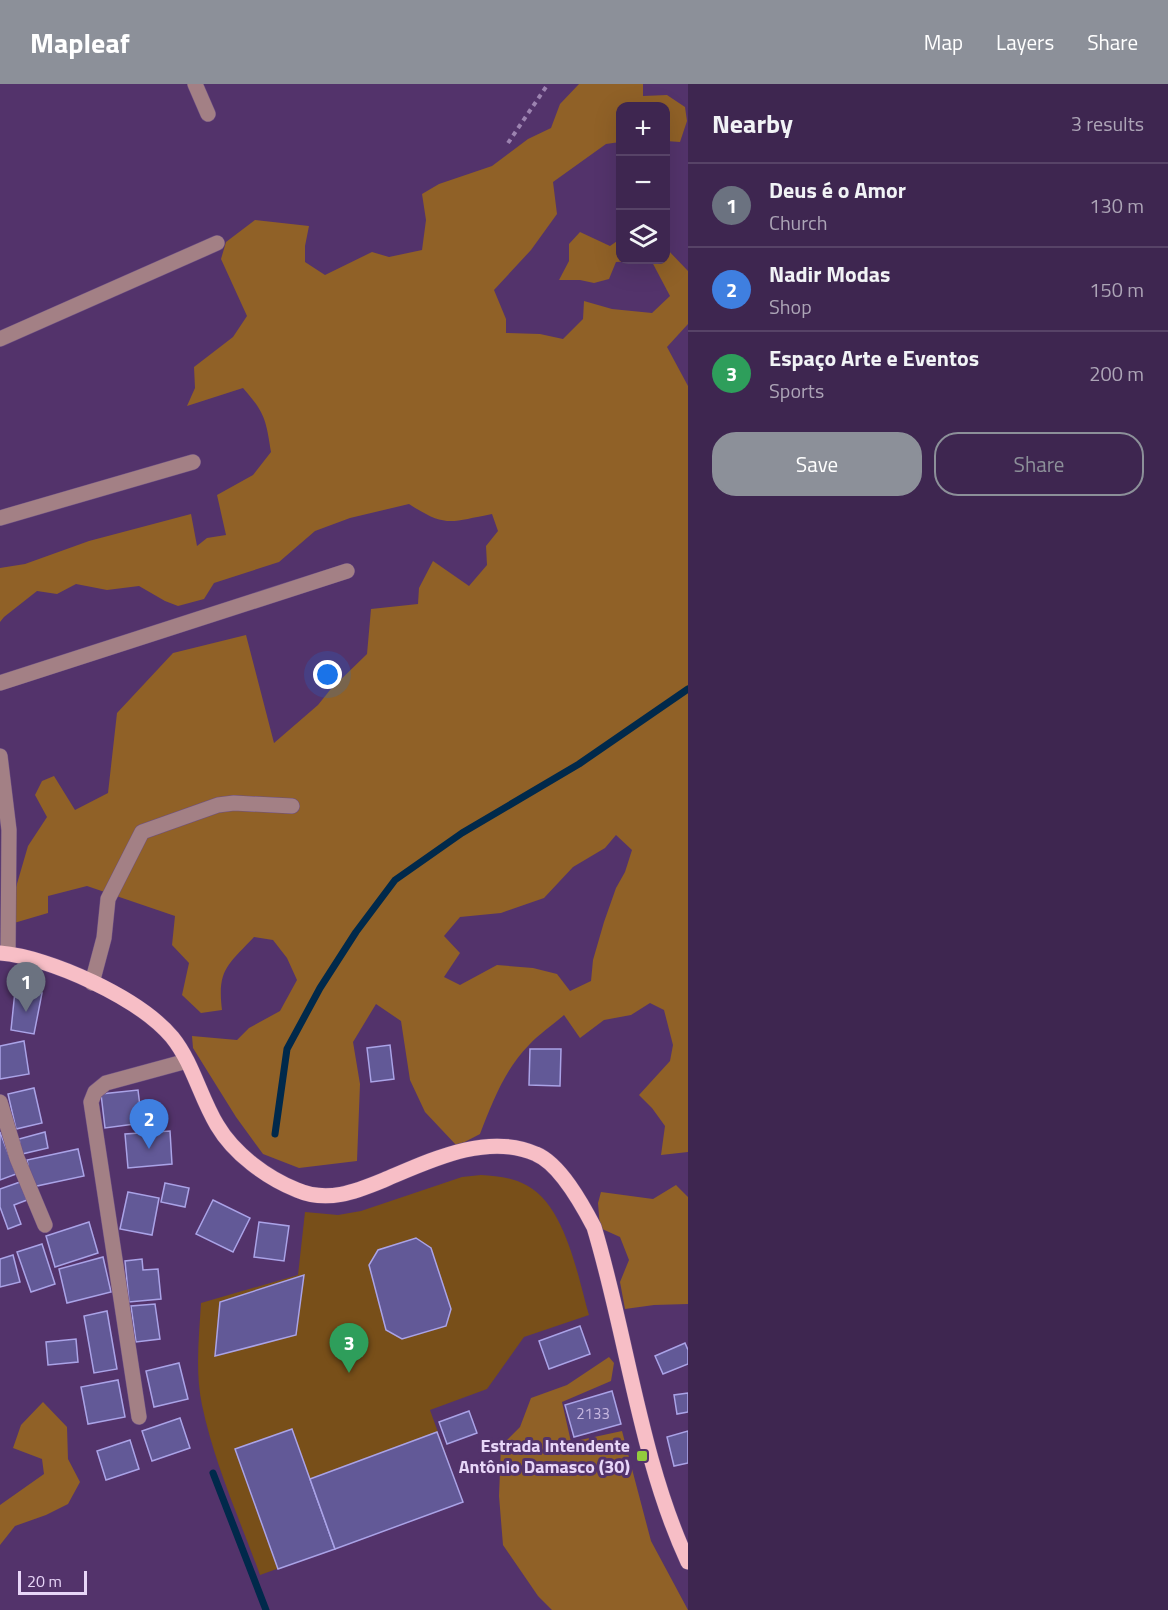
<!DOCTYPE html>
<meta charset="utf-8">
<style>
body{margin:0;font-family:"Titillium Web",sans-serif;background:#49325a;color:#f1f3f6}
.controls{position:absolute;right:18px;top:18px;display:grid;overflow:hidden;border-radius:12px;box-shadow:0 6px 24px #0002}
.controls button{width:54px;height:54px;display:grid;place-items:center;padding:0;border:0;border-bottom:2px solid #574367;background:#3e2650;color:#f1f3f6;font:30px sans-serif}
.scale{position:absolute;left:18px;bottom:15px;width:69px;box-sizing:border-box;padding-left:6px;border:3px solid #e8d6f8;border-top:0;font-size:16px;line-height:21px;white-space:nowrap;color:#e8d6f8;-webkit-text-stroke:4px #53336b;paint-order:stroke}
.you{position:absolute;left:328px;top:591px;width:21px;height:21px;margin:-15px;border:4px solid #fff;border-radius:50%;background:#1a73e8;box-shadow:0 0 0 9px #1a73e833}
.badge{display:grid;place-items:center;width:39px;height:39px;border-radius:50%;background:#8c9099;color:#fff;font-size:20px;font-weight:700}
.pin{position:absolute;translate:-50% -50px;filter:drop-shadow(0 2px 3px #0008)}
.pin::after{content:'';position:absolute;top:32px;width:21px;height:18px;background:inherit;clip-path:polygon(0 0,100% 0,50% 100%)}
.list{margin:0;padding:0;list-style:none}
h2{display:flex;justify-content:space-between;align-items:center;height:78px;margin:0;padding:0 24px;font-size:26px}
h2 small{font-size:20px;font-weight:400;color:#ada5b7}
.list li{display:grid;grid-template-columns:39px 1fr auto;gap:18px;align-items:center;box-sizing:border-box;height:84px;padding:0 24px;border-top:2px solid #574367}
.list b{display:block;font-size:22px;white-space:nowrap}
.list p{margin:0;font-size:20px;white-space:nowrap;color:#ada5b7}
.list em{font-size:20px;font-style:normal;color:#ada5b7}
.actions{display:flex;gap:12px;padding:18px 24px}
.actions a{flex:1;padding:14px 0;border:2px solid #8c9099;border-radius:24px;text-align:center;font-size:21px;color:#8c9099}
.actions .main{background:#8c9099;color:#fff}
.icon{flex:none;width:33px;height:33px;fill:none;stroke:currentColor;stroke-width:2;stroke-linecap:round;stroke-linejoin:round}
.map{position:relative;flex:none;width:688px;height:1526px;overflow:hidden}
header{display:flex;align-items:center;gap:36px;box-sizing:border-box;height:84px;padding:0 30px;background:#8c9099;color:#fff}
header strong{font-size:28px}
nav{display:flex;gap:33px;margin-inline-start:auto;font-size:21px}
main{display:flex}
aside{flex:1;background:#3e2650}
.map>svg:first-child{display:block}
.green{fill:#784f19}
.forest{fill:#906127;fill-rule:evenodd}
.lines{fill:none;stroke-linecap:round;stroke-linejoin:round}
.stream{stroke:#00294b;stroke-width:7}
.building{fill:#625997;stroke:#aaa3e7;stroke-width:1.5}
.minor-casing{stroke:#6e5084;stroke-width:16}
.major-casing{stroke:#6e5084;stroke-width:16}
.path{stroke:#9c83b0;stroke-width:4;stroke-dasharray:4.5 4.5;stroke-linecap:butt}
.minor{stroke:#a38085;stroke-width:15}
.major{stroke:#f7bec6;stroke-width:15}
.poi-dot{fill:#93cc3d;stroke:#53336b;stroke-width:2}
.labels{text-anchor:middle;stroke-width:6;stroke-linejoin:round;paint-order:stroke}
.number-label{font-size:15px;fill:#c6b7e0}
.poi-label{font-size:18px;font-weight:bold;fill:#e8d6f8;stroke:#53336b;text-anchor:end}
</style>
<header>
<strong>Mapleaf</strong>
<nav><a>Map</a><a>Layers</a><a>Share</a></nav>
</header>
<main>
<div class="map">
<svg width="688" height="1526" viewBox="0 0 688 1526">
<rect width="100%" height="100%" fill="#53336b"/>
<path class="green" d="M481,1091C494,1092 509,1093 522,1099C565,1117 577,1190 589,1231L524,1253L487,1305L430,1326L463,1418L260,1491C240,1436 214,1379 202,1321C195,1288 199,1253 201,1219L298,1191L305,1128L338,1131L361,1127L462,1093Z"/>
<g class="forest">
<path d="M579,0H643V12L667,11L685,23L687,37L680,58L666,57V22H620V58L606,60L553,98L557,130L531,166L494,206L506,235V249L540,250L563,255L583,235L584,217L612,225L652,229L670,212L651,176L616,178L609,195L594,199L580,196H559L569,177V160L580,148L610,162L620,155V176H666V164L688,187V240L667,263L688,302V1068L661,1071L665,1042L652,1024L639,1011L670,977L673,961L664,926L650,919L631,931L604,936L580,954L564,931C553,941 539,950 529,961C505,985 492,1019 480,1050L457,1062L425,1028L410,996L401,937L376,920L353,958L360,1000L357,1077L299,1084L263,1070L236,1033L193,964L192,952L237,956L249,944L280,927L297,896L287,874L273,856L254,853C228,881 217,885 222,926L201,929L182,911L189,879L172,861L175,832L87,802L48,812V829L14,839V810L28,762L47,733L35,711L42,697L54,692L75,726L108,709L117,629L173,569L246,551L274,659L318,621L330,606L367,570L371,525L418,520L419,504L433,477L469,502L487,481L486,462L498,447L492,430C450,438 446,444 409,420L350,434L315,447L279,478L214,499L204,515L178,522L165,517L139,502L107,506L76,500L57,510L37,507L4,533L0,538V484L25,480L89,457L191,430L197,462L207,454L226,451L217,411L253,391L271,368C266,336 265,329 243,304L187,322L195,304L194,283L233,253L247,232L221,175L226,158L255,136L309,142L305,162V178L325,191L372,168L389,173L422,166L426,136L422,110L439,100L492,82L528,55L551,44L560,20ZM616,751L632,766L625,788L616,804L604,838L593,876L591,897L570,907L557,890L533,884L497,881L460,901L444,893L460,869L444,852L460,833L501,829L544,814L573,783L605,764Z"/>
<path d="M676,1101L688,1113V1220L654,1221L625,1225L620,1198L629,1176L620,1153L600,1144L598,1119L601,1108L653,1115Z"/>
<path d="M609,1273L614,1279L611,1297L562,1318L571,1358L622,1347L651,1457L688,1526H552L538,1512L503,1461L499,1412L501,1362L520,1343L531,1314L567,1301Z"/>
<path d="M43,1318L67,1343L68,1375L80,1398L68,1420L46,1431L15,1442L0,1461V1421L44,1390L42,1375L13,1364L21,1341Z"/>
</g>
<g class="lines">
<g class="stream">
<path d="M275,1050L287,965L320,904L356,848L395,796L462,749L579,680L688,605"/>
<path d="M213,1389L266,1526"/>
</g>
</g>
<g class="building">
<path d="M15,907L42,909L34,950L11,946Z"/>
<path d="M24,957L29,990L0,995V962Z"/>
<path d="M390,961L394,995L371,998L367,964Z"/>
<path d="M530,965H561L560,1002L529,1001Z"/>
<path d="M34,1004L42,1039L16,1045L8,1010Z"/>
<path d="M138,1006L142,1039L105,1044L101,1010Z"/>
<path d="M170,1047L172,1080L128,1084L125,1050Z"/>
<path d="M0,1048L16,1090L0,1096Z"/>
<path d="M45,1048L48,1064L22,1070L19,1055Z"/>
<path d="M78,1065L84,1092L32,1103L27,1076Z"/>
<path d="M20,1098L27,1116L14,1121L21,1140L8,1145L0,1123V1105Z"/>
<path d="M165,1099L189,1104L185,1123L161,1118Z"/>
<path d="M128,1108L159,1114L152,1151L120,1145Z"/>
<path d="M213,1116L250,1134L233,1168L196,1150Z"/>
<path d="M89,1138L98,1169L55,1183L46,1152Z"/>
<path d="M259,1138L289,1142L284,1177L254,1173Z"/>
<path d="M416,1154L431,1164L451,1225L446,1242L402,1255L386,1246L369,1181L378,1166Z"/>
<path d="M42,1160L55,1200L31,1208L17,1168Z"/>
<path d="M13,1171L20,1198L0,1203V1175Z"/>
<path d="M103,1173L111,1208L67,1219L59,1185Z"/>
<path d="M142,1175L143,1186L158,1185L161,1215L129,1218L125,1177Z"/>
<path d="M304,1191L296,1251L215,1272L220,1218Z"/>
<path d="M155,1220L160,1255L136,1258L131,1222Z"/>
<path d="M107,1227L117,1285L94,1289L84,1232Z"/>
<path d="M580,1242L590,1270L549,1285L539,1257Z"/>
<path d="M76,1255L78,1278L48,1281L46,1258Z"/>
<path d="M685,1259L688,1266V1280L663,1290L655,1272Z"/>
<path d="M179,1279L188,1315L154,1323L146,1287Z"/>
<path d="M118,1296L125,1333L88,1340L81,1303Z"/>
<path d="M612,1307L621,1340L574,1353L565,1321Z"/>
<path d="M688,1309V1328L677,1330L674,1311Z"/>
<path d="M469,1327L477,1349L447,1360L439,1338Z"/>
<path d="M180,1334L190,1364L152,1377L142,1347Z"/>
<path d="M292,1345L335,1465L278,1485L235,1365Z"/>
<path d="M688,1347V1379L674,1382L667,1353Z"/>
<path d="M437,1348L463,1418L335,1465L310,1395Z"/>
<path d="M130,1356L139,1385L106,1396L97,1367Z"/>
</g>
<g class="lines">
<g class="minor-casing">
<g id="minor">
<path d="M195,0L208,30"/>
<path d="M0,255L217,159"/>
<path d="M0,434L193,378"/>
<path d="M0,599L347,487"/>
<path d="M0,672L9,746L8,869"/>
<path d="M92,899L104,854L108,815L142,748L218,721L234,719L292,722"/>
<path d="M0,1018L17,1074L45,1141"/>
<path d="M139,1333L91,1018L95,1008L106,999L187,977"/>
</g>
</g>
<g class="major-casing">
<path id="major" d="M0,869C50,873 139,914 172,953C193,979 200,1013 217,1041C234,1070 267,1094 297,1106C327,1119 355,1108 384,1096C429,1077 487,1048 536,1070C560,1080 582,1120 594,1143C627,1252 640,1375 688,1478"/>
</g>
<path class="path" d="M508,59L548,0"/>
<use href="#minor" class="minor"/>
<use href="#major" class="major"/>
</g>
<rect class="poi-dot" x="636" y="1366" width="12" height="12" rx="3"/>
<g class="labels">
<g class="number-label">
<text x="593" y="1335">2133</text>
</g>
<g class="poi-label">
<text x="630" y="1368">Estrada Intendente<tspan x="630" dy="21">Antônio Damasco (30)</tspan></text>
</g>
</g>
</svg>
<div class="controls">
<button>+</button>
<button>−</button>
<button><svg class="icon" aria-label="layers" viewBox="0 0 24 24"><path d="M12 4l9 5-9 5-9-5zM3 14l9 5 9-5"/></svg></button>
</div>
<div class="scale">20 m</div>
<div class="you"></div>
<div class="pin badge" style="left:26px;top:928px;background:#6b7280">1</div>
<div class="pin badge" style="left:149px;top:1065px;background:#3f7fe0">2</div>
<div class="pin badge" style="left:349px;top:1289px;background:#2e9e5b">3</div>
</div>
<aside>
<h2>Nearby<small>3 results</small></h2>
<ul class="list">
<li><span class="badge" style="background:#6b7280">1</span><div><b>Deus é o Amor</b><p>Church</p></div><em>130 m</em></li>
<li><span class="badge" style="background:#3f7fe0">2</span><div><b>Nadir Modas</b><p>Shop</p></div><em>150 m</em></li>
<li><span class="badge" style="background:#2e9e5b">3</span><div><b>Espaço Arte e Eventos</b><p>Sports</p></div><em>200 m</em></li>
</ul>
<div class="actions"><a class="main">Save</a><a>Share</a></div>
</aside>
</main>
